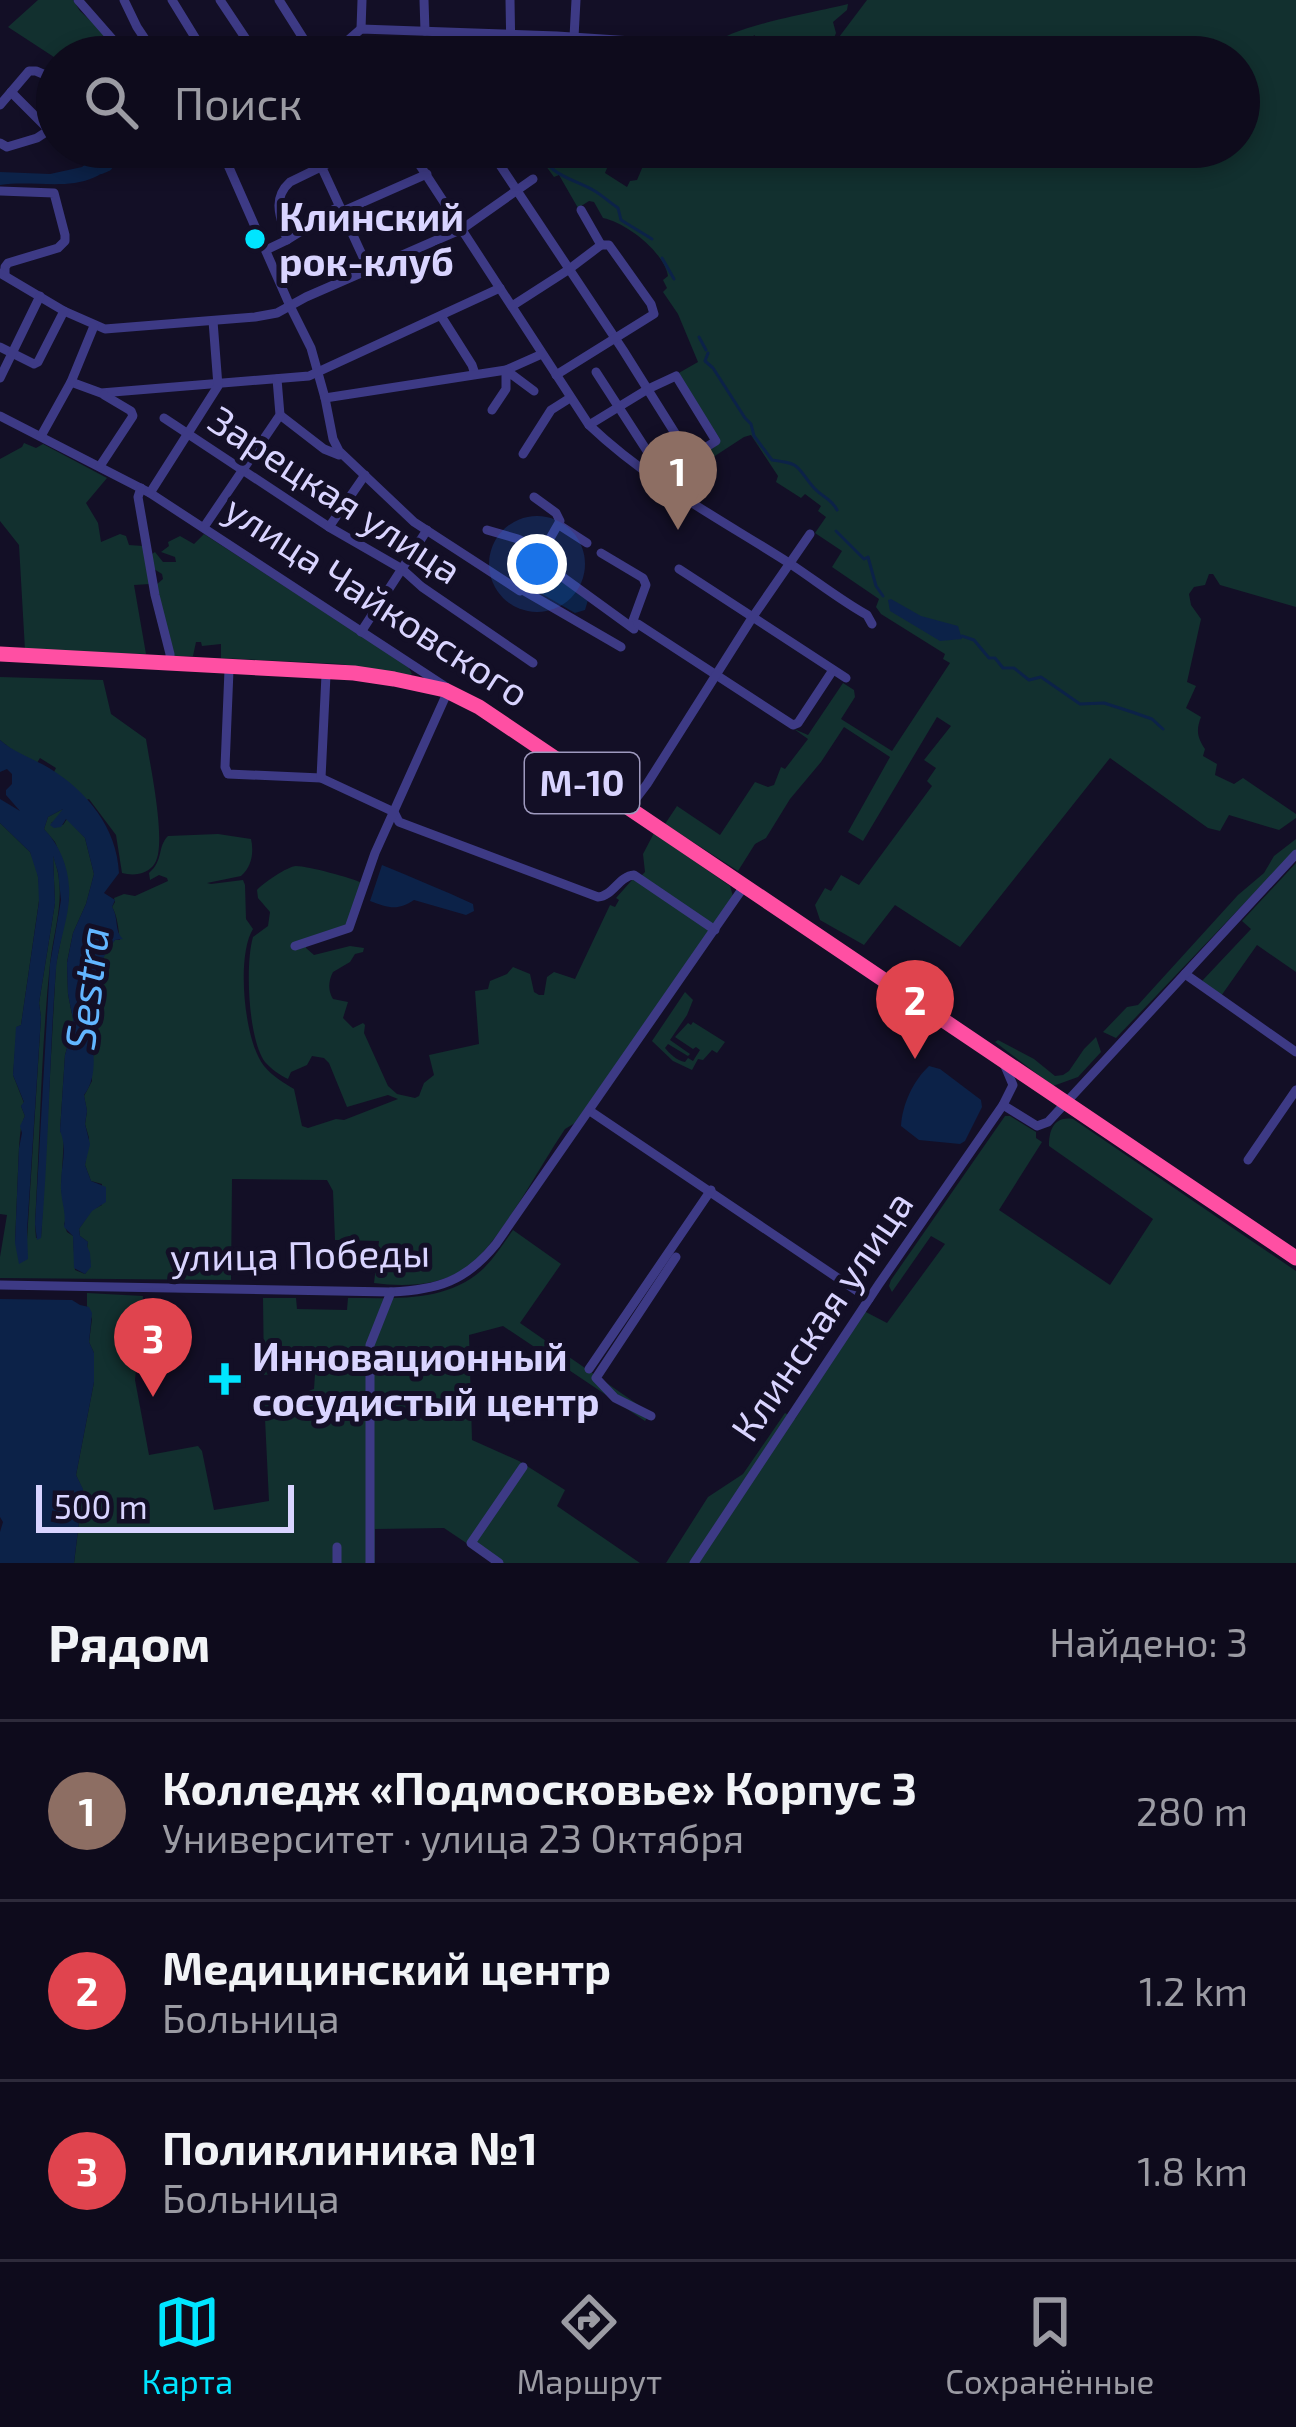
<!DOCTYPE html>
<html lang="ru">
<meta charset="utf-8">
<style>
body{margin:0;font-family:"Exo 2",sans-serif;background:#1c1929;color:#f1f3f6}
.scale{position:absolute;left:36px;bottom:30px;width:258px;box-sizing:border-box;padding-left:12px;border:6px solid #d9d4ff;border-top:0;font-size:33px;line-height:42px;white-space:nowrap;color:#d9d4ff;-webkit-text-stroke:9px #130f26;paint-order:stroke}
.you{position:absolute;left:537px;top:564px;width:42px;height:42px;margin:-30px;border:9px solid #fff;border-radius:50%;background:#1a73e8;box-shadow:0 0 0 18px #1a73e833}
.badge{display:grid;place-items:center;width:78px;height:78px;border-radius:50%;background:#00e5ff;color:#fff;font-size:39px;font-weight:700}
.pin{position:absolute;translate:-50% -99px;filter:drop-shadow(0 3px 6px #0008)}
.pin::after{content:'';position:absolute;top:63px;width:42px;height:36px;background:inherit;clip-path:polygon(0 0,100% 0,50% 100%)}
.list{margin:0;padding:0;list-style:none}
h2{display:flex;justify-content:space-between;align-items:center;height:156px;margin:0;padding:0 48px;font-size:51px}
h2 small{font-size:39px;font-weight:400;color:#9b9ba3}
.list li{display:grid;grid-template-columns:78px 1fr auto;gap:36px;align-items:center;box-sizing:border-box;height:180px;padding:0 48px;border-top:3px solid #2e2b3b}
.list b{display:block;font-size:45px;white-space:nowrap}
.list p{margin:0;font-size:39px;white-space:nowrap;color:#9b9ba3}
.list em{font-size:39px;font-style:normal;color:#9b9ba3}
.icon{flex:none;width:66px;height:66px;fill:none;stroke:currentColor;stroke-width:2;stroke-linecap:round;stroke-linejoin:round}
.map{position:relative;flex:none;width:1296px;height:1563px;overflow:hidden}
.search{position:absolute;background:#0e0b1c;box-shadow:0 6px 18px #0003;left:36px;right:36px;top:36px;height:132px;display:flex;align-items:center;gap:30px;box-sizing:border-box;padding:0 42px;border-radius:66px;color:#9b9ba3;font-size:45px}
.sheet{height:696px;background:#0e0b1c}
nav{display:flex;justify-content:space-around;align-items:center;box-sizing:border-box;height:168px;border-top:3px solid #2e2b3b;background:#0e0b1c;font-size:33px;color:#9b9ba3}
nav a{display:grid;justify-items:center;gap:6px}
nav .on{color:#00e5ff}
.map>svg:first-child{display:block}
.green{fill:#12302f}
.water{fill:#0c2248}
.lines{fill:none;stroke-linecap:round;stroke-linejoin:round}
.stream{stroke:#0c2248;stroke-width:3}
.river{stroke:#0c2248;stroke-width:8}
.minor{stroke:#3d3a85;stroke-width:9}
.highway{stroke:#ff4fa3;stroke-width:15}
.poi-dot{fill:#00e5ff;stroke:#130f26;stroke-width:4.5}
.labels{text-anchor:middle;stroke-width:10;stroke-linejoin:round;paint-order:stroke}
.shield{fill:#130f26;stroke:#9e99be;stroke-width:3}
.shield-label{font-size:36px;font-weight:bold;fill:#d9d4ff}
.poi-label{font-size:39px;font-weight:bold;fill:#d9d4ff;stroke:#130f26;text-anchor:start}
.street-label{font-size:39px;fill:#d9d4ff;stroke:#130f26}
.water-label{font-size:42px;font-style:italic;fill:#62b6ff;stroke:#130f26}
</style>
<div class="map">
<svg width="1296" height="1563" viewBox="0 0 1296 1563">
<rect width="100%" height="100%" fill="#130f26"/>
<g class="green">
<path d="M38,0H73L80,11L129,57L57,59L8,27Z"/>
<path d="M867,0H1296V607L1220,585L1213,574H1209L1205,585L1194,587L1189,594L1191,605L1201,619L1187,682L1196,686L1186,708L1201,717C1196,730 1197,737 1205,749L1203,756L1217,764L1215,775L1234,784L1243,778L1296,814V818L1279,830L1229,815L1220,831L1208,828L1110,758L960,947L895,905L864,945L820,920L815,905L825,888L831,891L841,875L859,885L932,786L927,781L936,768L924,760L951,726L937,717L863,841L848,832L890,757L844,727L821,762L790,799L766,838L755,844L738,871L665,824L677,806L720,835L755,782L768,787L774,785L781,767L785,769L808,739L794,729L808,735L843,683L854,690L855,697L841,719L892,751L950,663L943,659L945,654L881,614L876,607L879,599L832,567L842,551L815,533L826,517L818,511L821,506L805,494L801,498L776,482L778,476L751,435L744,437L695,469L697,473L690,477L692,480L677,495L661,477L720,439L677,374L698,362L678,314L663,292L667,288L663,280L668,276C664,252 627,223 603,218L594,202L589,201L578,208L559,175L554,177L537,154L530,158L521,147H591L612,156L605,173L627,187L630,181L637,180L646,159V147H709L742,160L753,149L767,158L778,147H1239V57H824Z"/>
<path d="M848,4L847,10L833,22L836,33L834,38L814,42L798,39L789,57H755V35L735,45L709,47C733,25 813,13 848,4Z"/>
<path d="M24,443L36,448L43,444L107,478L86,503L98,523L101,542L120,534L126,536L129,545L143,546L150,584L134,585L146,654L25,650L19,545L0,521V459L22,447Z"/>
<path d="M204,534L398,660L409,668L412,674L409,676L341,664L221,658V644L202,646L201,642H196L193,656H174L156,585L163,579L162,574L154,569L152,554L155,552L163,562H176L175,557L161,552L169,546L168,542L180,536L194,544Z"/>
<path d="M0,677L103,680L111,714L146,739C150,765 167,843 155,863C148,875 133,876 122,873L116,835L89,799L86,800L54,772L56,768L40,758L37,763L16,753L0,740Z"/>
<path d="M63,809L56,820L51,823L63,825L67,819L85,838L94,874L86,904L73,933L67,962L68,994L74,1024L65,1055L60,1131L64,1137L61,1188L66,1219L64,1224L67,1232L73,1236L75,1270L85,1274C97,1259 84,1254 88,1242L80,1236L79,1229L92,1210L102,1205V1184L91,1181L85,1165L89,1138L85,1124L87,1111L84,1096L92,1081L91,988C95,971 104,953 115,940H120C118,929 118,917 112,907L115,902L114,898L124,894L135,896L168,881L167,878L159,875L150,880L149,873C164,860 157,847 168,836L218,834L251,839C254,852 252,867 241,876L207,883L211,884L243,880L245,885L246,919L253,929C236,956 244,1041 264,1066C272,1076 284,1083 294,1089L302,1126L308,1128L336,1119L344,1120L398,1099L388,1095L347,1107L329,1063L324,1058L312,1056L307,1065L291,1072L288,1079C280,1075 271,1069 265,1062C248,1039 245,964 253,937L268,926L270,912L258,898L257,890C262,884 288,866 296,866C308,866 352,878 362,883L349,924L306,943V948L314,955L350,946L364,948L363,952L355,954L350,962L333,972C328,981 328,991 333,999L348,1002L343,1018L353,1028L363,1023L365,1025L364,1033L388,1086L397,1094L415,1098L419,1096L424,1083L434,1075L429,1055L479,1044L475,991L488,989L490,981L507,974L513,967L530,974L534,992L539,995H544L547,977L554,972L575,979L610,905L615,907L619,900L616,898L632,880L638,879L645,872L643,854L654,833L730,886L733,896L575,1123L565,1129C541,1164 499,1245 466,1268C440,1286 404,1287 374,1283L379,1241L335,1240L333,1191L327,1180L232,1179L231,1280L0,1278V1257L7,1215L0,1214V823L30,852L37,868L40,894L21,1025L17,1027L13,1075L24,1103L21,1106L25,1116C20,1125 20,1138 19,1148L15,1243L27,1239L41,1017L39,1003L55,903L53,856C68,894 54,926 50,964C41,1049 40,1139 35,1224L36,1238H41L56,965L69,897L64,863L55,842L44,829L48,817Z"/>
<path d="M1296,839V849L1116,1038L1103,1032L1127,1007L1138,1005L1238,895L1264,873L1274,856Z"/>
<path d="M1296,863V972L1257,945L1221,996L1202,981L1251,929L1242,921Z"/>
<path d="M685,992L693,1000L687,1015L670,1040L690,1054L688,1056L668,1044L665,1048C669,1053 677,1061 685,1062L688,1058L693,1061L700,1050L696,1047L693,1049L675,1037L688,1023L691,1025L693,1022L725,1042L717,1053L712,1050L703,1060L698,1059L692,1070L673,1061L652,1041Z"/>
<path d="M1096,1037L1101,1052L1078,1077L1053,1086L995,1042L998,1040L1034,1059L1055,1076L1063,1075L1069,1071L1084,1049Z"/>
<path d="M1005,1116H1010L1036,1132V1138L1042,1142L999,1210L1110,1285L1153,1219L1049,1146C1049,1130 1054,1116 1073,1119L1296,1271V1563H666L708,1497L743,1474L785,1413L795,1419L864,1311L887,1323L945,1244L931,1236L892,1292L889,1286L891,1280Z"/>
<path d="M513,1230L561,1264L520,1323L650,1413L645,1421L503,1326L469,1335L472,1440L519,1461L565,1490L557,1506L640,1563H496L444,1528L375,1529V1563H74L83,1490L76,1475L94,1382V1353L89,1342L92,1319L87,1306V1293L143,1296L135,1380L149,1455L198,1446L202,1451L214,1510L269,1501L264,1398H272L274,1402L314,1389L315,1374L287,1372L264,1375L263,1298H296L297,1309L347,1310L348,1298C394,1298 448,1303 484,1268C495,1257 504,1243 513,1230Z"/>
</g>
<g class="water">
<path d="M108,147H123C98,201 44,178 0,185V172L50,174L82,167Z"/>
<path d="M545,575L568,585L588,600L585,610L575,613L537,591L534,585L537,579Z"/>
<path d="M891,599L921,616L958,626L962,639L940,641L890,611L888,600Z"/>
<path d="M0,740C15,753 32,758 49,768C87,791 117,828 119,873L104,893L115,900L112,907C119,918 114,931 123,939L115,940C102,957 91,979 90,1001C88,1031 103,1071 84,1095L87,1111L85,1124L90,1144L85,1165L91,1181L106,1187V1202L92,1211L79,1229L80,1236L88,1242L87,1246L90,1253L91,1267L85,1274L74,1268L73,1236L64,1227C67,1212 60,1199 61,1184C61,1165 68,1149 60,1131L65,1055L74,1024L68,994L67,963L73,933L86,904L94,874L85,838L66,819L61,827L54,828L50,825L63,809L48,817L44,829C59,844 68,866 69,887C71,915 58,942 56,969C49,1059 49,1148 41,1238L37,1240L35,1224L50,964L61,900L58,872L53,856L55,903L39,1003L41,1017L27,1231L28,1259L19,1264L15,1243L19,1148L22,1133L20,1126L25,1116L21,1106L24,1102L13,1075L16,1027L21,1025L39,902L38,877L30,852L0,823V799L20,811L6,795V790L12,784V774L7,769L0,772Z"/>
<path d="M382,865C413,878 443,890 473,904L474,911L466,915L414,900C398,911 388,908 370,901Z"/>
<path d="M929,1066L940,1069L981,1100L982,1107L965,1141L960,1144L919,1140L901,1126C902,1105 913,1081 929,1066Z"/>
<path d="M0,1299L72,1300L80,1305L89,1307L92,1313L89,1342L94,1353V1382L76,1475L83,1489L74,1563H0V1532L3,1522L0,1517Z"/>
</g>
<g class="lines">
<g class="stream">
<path d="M142,147L154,166L198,162L222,153"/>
<path d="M540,147C545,175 572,178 593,190C602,195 609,202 618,208L621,220L652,239"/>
<path d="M125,165L126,147"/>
<path d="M662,258L674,279"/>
<path d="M699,337L706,350"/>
<path d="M708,353L705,361L713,368L745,418L751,424L754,436L772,460C803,464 795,466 814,488C823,498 831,498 837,510"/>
<path d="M836,531L864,559L868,557L876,586L883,596"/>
<path d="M962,636L974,640L989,658H995L1003,668H1014L1029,680L1041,677L1080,704L1104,703L1132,712L1152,719L1163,729"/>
</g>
<path class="river" d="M101,170L108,167L123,147"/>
<g class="minor">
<path d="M78,0L128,57"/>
<path d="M124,0L137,27L157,57"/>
<path d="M172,0L207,57"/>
<path d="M220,0L258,57"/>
<path d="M279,0L315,57"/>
<path d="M424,0L425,31"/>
<path d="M510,0L511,57"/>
<path d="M576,0L574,37L576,57"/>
<path d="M361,29L362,0"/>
<path d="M329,57L361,29L557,36L677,44L693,57"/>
<path d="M0,105L29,71H36L57,80"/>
<path d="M0,143L7,147L37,138L49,130L11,92"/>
<path d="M220,147L290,306L311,348L325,398L333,439L339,451L414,522L520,591L521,589L621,647"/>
<path d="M408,147L589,425C649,482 720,519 789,563C815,580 840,600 867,615L872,624"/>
<path d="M488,147L623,350L690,457"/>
<path d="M591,147C605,156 625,164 635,147"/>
<path d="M322,168L369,270"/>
<path d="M0,191L54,193L65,235V241L58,248L8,263L5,267V275"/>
<path d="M581,210L601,245"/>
<path d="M341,212L427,174"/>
<path d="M287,240L303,230L307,222L339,207"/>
<path d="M266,250L287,240C281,219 271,199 290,182L362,147"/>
<path d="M0,273L64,311L105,329L255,317L277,313L306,297L462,229L533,179"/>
<path d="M512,306L568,270L601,245H609L651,304L654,314L556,375"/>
<path d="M441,316L472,365L475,374"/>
<path d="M0,347L34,364L38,362L64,311"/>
<path d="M596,372L660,471"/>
<path d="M0,378L40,296"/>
<path d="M71,382L101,393L309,376L500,288"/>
<path d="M325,398L506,370L542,354"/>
<path d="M492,410L506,389V370L534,391"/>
<path d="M280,415L324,449L339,455"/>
<path d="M0,416L150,493L446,687"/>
<path d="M164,418L329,527L402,569L422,587L533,663"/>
<path d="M589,425L648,389L676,376L716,441L676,466L660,471L657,480"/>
<path d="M41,436L71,382L94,326"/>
<path d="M523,454L551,410L570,398"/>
<path d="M100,466L133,416L131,411L104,395"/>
<path d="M141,488L138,497L155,595L170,654V663"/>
<path d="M150,493L218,386L213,321"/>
<path d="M559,525L587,543"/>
<path d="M204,527L280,415L277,379"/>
<path d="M329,527L365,475"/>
<path d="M487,530L518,539L544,552"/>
<path d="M601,553L643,578L646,585L631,626"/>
<path d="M539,560L634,629"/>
<path d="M679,569L846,678"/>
<path d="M521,589L560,521L556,513L534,497"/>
<path d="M638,624L793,725L798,723L833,670"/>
<path d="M361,632L427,530"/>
<path d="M229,670L225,767L228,774L321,778L394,812L399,822L598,897C613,896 619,876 634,875L715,930"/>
<path d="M321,778L326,675"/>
<path d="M628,809L647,784L752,618L810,534"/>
<path d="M295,946L349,928L375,853L448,691"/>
<path d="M1185,974L1296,1052"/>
<path d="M1003,1105L1037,1126L1048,1122L1296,854"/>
<path d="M590,1111L869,1299"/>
<path d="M1248,1160L1296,1090"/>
<path d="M0,1285L391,1292C438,1290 466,1281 496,1244L745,885"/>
<path d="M589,1369L711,1190"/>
<path d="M651,1416L615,1398L596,1378L676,1257"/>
<path d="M337,1547V1563"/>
<path d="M370,1563V1345L391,1292"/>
<path d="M499,1563L471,1543L523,1467"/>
<path d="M694,1563L879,1284L1003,1105L1013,1085L1005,1066"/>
</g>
<path class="highway" d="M0,654L354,673L394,679L445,690L479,707L1296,1258"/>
</g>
<g class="poi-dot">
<circle cx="255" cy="239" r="12"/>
<path d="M219 1361h12v12h12v12h-12v12h-12v-12h-12v-12h12z"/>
</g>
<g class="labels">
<rect class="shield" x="525" y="753" width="114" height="60" rx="9"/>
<g class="shield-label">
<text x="582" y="796">М-10</text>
</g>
<g class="poi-label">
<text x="279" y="231">Клинский<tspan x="279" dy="45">рок-клуб</tspan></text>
<text x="252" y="1371">Инновационный<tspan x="252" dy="45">сосудистый центр</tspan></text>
</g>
<g class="street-label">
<text transform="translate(335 495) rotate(33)" y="14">Зарецкая улица</text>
<text transform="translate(377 601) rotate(33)" y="14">улица Чайковского</text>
<text transform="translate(300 1255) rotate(-1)" y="14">улица Победы</text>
<text transform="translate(822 1316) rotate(-56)" y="14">Клинская улица</text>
</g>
<g class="water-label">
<text transform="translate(87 988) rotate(-83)" y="15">Sestra</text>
</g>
</g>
</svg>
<div class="scale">500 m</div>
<div class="you"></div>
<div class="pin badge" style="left:678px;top:530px;background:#8d6e63">1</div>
<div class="pin badge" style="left:915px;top:1059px;background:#e0444e">2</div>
<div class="pin badge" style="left:153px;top:1397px;background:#e0444e">3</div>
<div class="search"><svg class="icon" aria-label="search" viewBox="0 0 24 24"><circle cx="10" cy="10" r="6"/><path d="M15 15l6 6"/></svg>Поиск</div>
</div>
<section class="sheet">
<h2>Рядом<small>Найдено: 3</small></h2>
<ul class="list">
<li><span class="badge" style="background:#8d6e63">1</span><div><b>Колледж «Подмосковье» Корпус 3</b><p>Университет · улица 23 Октября</p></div><em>280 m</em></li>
<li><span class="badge" style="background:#e0444e">2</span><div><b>Медицинский центр</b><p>Больница</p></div><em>1.2 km</em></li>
<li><span class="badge" style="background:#e0444e">3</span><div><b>Поликлиника №1</b><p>Больница</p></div><em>1.8 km</em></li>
</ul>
</section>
<nav>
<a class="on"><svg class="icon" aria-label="map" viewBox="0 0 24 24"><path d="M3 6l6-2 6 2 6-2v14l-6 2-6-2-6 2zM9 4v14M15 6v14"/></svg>Карта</a>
<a><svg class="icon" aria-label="directions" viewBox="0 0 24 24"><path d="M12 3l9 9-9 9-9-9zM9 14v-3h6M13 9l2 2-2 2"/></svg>Маршрут</a>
<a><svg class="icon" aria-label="saved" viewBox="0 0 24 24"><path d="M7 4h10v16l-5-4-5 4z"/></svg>Сохранённые</a>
</nav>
